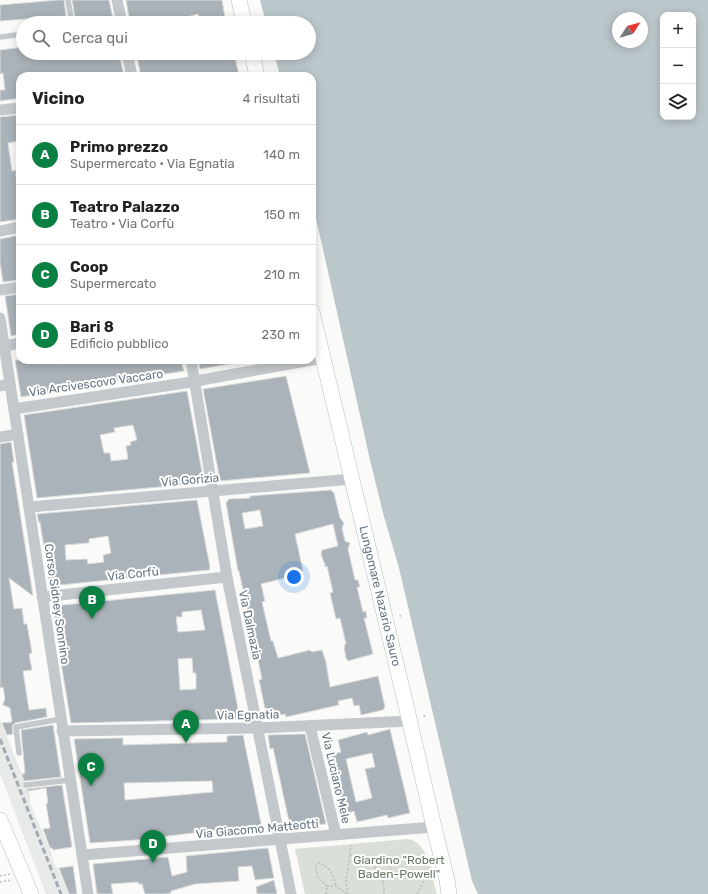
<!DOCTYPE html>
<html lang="it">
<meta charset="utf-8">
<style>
body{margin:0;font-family:Rubik,sans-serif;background:#f2f2f2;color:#222}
.controls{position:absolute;right:12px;top:12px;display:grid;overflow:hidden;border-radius:8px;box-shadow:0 2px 10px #0003}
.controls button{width:36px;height:36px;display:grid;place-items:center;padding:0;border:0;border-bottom:1px solid #e0e0e0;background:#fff;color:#222;font:20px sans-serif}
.compass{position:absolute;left:612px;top:12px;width:36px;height:36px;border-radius:50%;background:#fff;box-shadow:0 2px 10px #0003;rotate:54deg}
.you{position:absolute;left:294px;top:577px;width:14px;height:14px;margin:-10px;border:3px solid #fff;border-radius:50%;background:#1a73e8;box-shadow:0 0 0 6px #1a73e833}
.badge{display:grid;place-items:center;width:26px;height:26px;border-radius:50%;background:#0b8043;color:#fff;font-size:13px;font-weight:700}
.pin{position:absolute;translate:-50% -33px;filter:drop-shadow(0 1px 2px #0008)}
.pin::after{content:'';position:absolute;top:21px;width:14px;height:12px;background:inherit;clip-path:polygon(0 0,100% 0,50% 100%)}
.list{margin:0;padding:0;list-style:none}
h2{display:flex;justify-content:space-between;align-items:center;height:52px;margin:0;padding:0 16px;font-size:17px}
h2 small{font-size:13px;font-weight:400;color:#767676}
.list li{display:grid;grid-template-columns:26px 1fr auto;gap:12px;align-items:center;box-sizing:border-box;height:60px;padding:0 16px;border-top:1px solid #e0e0e0}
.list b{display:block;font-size:15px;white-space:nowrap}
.list p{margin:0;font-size:13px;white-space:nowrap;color:#767676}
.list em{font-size:13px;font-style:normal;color:#767676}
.icon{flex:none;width:22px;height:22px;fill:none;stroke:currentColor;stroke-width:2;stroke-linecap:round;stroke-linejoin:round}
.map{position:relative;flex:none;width:708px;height:894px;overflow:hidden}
.search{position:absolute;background:#fff;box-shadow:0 2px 10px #0003;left:16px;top:16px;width:300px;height:44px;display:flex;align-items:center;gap:10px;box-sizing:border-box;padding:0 14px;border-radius:22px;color:#767676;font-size:15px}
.panel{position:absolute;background:#fff;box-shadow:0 2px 10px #0003;left:16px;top:72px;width:300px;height:292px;border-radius:12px}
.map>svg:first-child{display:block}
.built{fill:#e8e9e9}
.green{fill:#dadfd7}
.water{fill:#bcc7cc;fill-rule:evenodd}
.building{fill:#aab3b9;stroke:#dcdcda;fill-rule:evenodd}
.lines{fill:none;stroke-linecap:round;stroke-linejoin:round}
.secondary-casing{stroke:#b6bbc0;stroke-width:16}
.path{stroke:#bbbfc2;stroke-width:1.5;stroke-dasharray:2 2;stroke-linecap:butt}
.lane{stroke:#c3c8cc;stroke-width:5.5}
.street{stroke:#c3c8cc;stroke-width:11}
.secondary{stroke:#fff;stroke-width:15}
.rail{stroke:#a4abb1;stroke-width:3;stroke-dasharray:6 3;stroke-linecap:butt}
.labels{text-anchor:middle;stroke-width:4;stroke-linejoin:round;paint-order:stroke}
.street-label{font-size:12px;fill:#657583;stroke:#fff}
.park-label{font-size:12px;fill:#677a64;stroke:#fff}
</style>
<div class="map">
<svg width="708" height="894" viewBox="0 0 708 894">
<rect width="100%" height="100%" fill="#fafaf8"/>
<path class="built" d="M0,720L30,794V803L51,852L54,864L58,868L68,894H46L0,774Z"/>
<path class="green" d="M408,839C430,843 431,876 437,894H305L295,849Z"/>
<path class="water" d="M260,0H708V894H478L472,881L399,568L383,513L370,460L312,200V76H280L274,53H309V23H266ZM663,15H693V117H663ZM618,18H642V42H618Z"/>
<g class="building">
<path d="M58,0H64L66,16L0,21V5Z"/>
<path d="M72,0H109L114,23H76Z"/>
<path d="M126,0H222L226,23H201L198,14L178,19L179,23H130Z"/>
<path d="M23,47V53H119L124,76H20V98L0,101V90H5L3,73L0,74V50Z"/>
<path d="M158,53H186L187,56L202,53H234L239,75L141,76L137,57Z"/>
<path d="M20,115V141L8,143L12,171L16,170V177H20V219L0,222V117Z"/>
<path d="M20,235V280L3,282L0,263V239Z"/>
<path d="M20,294V334L11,336L5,296Z"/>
<path d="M15,360H56V364L78,360H181L184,371L21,397Z"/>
<path d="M198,360H230V364L200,369Z"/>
<path d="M286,376L310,473L220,481L203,389Z"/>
<path d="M187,391L204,483L37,498L24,415ZM133,425L137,440L130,442L131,445L126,446L128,459L111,461L110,453H104L100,435L115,432L114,428Z"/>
<path d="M11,442L14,462H12L33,596L9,578L14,609L22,608L24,624H27L32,653L29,654L32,670L23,671L29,710L46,708L47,717L15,723L12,726L13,734L7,735L2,723L12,722L10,708L3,705L5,698L3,687L0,688V444Z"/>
<path d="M331,490L334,493L340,518L344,523L342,528L345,541L350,543L348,549L355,580H358L360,587H357L363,612L366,611L367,618H364L373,654L348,661L346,658L344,648H345L344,645L346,644L340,618L336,619L330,593L333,592L327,566L325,567V563H324L321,554L322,550L338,546L333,524L295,534L303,571L297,573L293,576L261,584L265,601L262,602L271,641H273L278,658L310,650L312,652L322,650L326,662L330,687L378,676L385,707L383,710L361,715L359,705L354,706L352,698L338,701L339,705L286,717L285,714L267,718L259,680L262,679L239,571H238L226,503L229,499L250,498V496ZM260,510L263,526L245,529L242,513Z"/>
<path d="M197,500L210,567L209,570L50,586L40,522L39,523L37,514ZM108,536L111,553L103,555L104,562L88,564L87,559L66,560L65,545L89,543V539Z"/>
<path d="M215,590L240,719L71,723L57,638H58L53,606ZM201,610L205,630L178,632L176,617H182V612ZM192,658L193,673H196V689L180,690L178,659Z"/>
<path d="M53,725L61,777L24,781L22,774L25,773L21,730Z"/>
<path d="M390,729L410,813L388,818L387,815L357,822L354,811L345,814L331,754L341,752L338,740L367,732L368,735ZM372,753L375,767L365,769L372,798L356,802L346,759Z"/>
<path d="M305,734L326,824L290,826L273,748L270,749L268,735Z"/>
<path d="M243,735L262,828H233L136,840L90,843L74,739L123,738V745L227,742V736ZM212,781L213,792L125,800L124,783Z"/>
<path d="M62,785L72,847L53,850L52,848H50L43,829L50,828L46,804L48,803L46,788L28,791L27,789Z"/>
<path d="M268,848L274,878L255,880L252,866L238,867L239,881L195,884L171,891V893L166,894H145L142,884H138V882L111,884L113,894H97L93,864L168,857L172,876L187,872L186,856Z"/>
<path d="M73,866L77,894H69L59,868Z"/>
<path d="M274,880L277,894H257L256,887Z"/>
</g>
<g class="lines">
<g class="secondary-casing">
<g id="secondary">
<path d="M239,0L244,23"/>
<path d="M252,53L257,76"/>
<path id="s1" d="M312,312L405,701L434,827L447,880L449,894"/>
<path d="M0,820L31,894"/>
</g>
</g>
<g class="path">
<path d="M400,615L401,619"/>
<path d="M424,715L425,718"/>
<path d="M350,855C354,856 361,856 365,859C378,866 385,880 384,894"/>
<path d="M0,876L10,874"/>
<path d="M382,877L392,872L388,862"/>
<path d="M0,882L12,880"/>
<path d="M327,886L319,879L315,868L318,863C329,865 334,875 336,886"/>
<path d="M326,894L327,886H336L347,894"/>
<path d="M348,894L346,881L351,845"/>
<path d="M417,894L431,867"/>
</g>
<g class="lane">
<path d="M68,0L72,23"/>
<path d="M0,37L23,34"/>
<path d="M19,753L16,727L61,719"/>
<path d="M26,785L70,780"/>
</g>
<g class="street">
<path d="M117,0L122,23"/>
<path d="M127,53L132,76"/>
<path d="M0,110L20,108"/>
<path d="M0,231L20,227"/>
<path d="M0,290L20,287"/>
<path d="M0,318L88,894"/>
<path d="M5,346L20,343"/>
<path d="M191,360L227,577L291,894"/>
<path d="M0,386L10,384"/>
<path d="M14,409L185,383L323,358"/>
<path d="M0,437L18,434"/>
<path d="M30,507L352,479"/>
<path d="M42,597L227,577"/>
<path d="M310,726L336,835"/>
<path d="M62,731L258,728L410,721"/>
<path d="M82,855L434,827"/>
</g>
<use href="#secondary" class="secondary"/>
<path class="rail" d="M0,739L61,894"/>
</g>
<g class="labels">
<g class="street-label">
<text transform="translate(96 383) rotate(-8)" y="4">Via Arcivescovo Vaccaro</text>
<text transform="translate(190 480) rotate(-5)" y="4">Via Gorizia</text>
<text transform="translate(133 574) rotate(-6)" y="4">Via Corfù</text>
<text dy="4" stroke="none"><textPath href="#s1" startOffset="292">Lungomare Nazario Sauro</textPath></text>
<text transform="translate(57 604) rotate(82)" y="4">Corso Sidney Sonnino</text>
<text transform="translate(250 625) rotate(78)" y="4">Via Dalmazia</text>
<text transform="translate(248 715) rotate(-1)" y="4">Via Egnatia</text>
<text transform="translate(336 778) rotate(77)" y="4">Via Luciano Mele</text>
<text transform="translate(257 829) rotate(-5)" y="4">Via Giacomo Matteotti</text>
</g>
<g class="park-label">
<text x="399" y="864">Giardino "Robert<tspan x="399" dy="14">Baden-Powell"</tspan></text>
</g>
</g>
</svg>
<div class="controls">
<button>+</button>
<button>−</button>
<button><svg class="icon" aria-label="layers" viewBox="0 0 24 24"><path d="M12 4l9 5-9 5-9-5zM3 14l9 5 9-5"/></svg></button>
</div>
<svg class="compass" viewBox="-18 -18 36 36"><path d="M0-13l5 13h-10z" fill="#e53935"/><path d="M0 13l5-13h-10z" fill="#767676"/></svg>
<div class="you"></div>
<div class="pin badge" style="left:186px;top:743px">A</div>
<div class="pin badge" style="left:92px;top:619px">B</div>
<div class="pin badge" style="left:91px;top:786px">C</div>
<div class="pin badge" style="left:153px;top:863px">D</div>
<div class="search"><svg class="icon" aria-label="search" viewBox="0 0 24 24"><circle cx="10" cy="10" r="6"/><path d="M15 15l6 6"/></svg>Cerca qui</div>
<section class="panel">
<h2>Vicino<small>4 risultati</small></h2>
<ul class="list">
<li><span class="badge">A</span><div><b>Primo prezzo</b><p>Supermercato · Via Egnatia</p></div><em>140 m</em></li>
<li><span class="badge">B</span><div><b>Teatro Palazzo</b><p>Teatro · Via Corfù</p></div><em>150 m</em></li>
<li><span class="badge">C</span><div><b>Coop</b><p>Supermercato</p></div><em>210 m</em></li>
<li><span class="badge">D</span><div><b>Bari 8</b><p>Edificio pubblico</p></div><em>230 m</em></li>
</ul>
</section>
</div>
